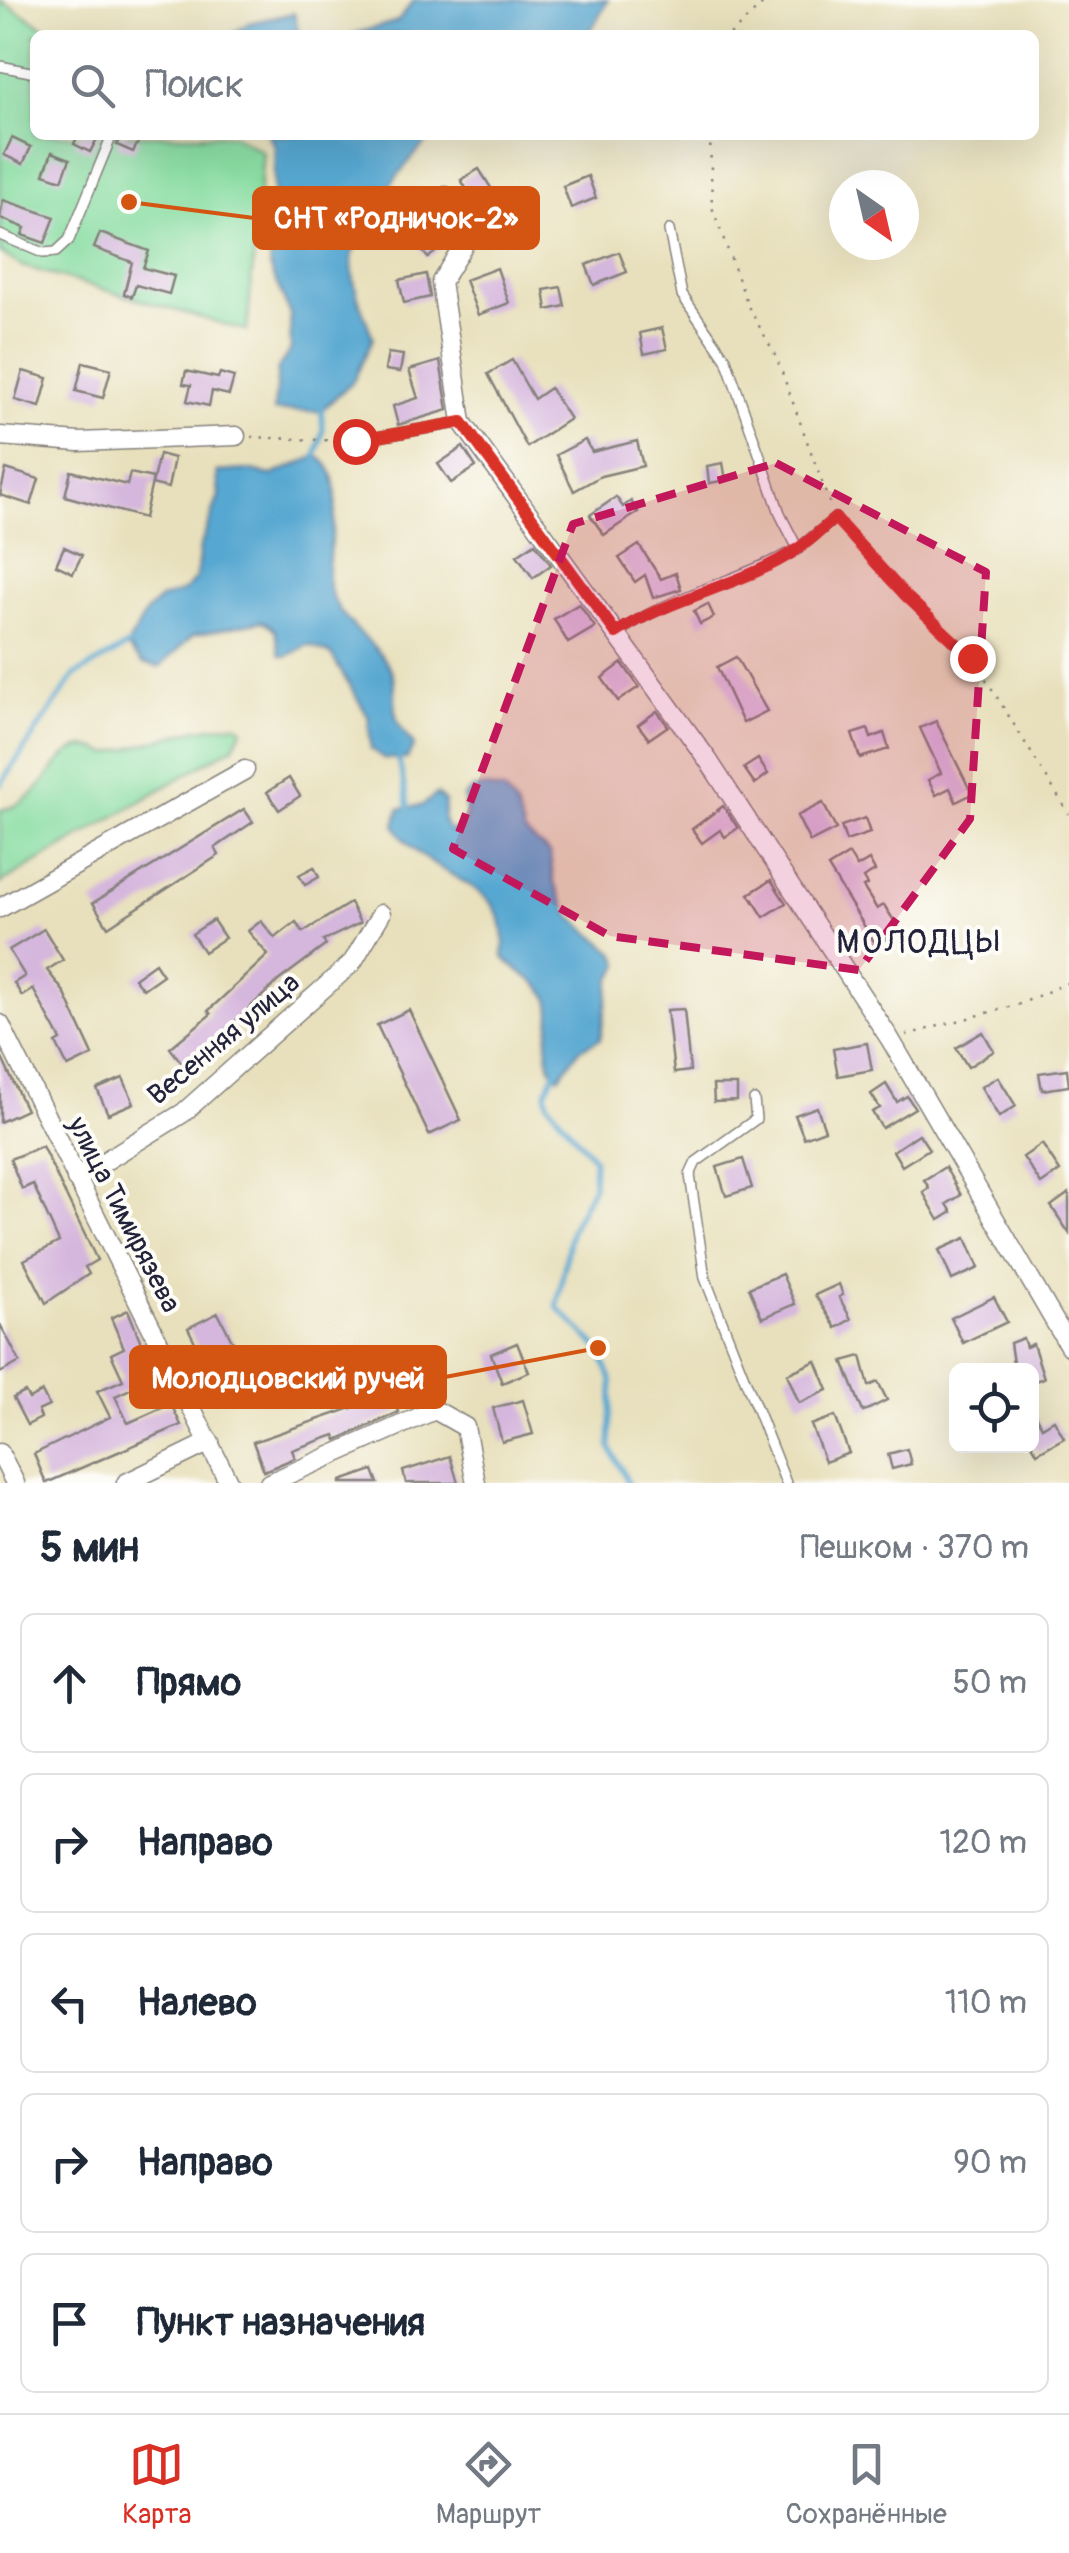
<!DOCTYPE html>
<html lang="ru">
<meta charset="utf-8">
<style>
body{margin:0;font-family:Pangolin,sans-serif;background:#f6f6f7;color:#1f2937}
.controls{position:absolute;right:30px;bottom:30px;display:grid;overflow:hidden;border-radius:15px;box-shadow:0 10px 40px #0002}
.controls button{width:90px;height:90px;display:grid;place-items:center;padding:0;border:0;border-bottom:2px solid #e0e1e3;background:#fff;color:#1f2937;font:50px sans-serif}
.compass{position:absolute;left:829px;top:170px;width:90px;height:90px;border-radius:50%;background:#fff;box-shadow:0 10px 40px #0002;rotate:146deg}
.stop{position:absolute;width:30px;height:30px;margin:-22px;border:8px solid #d93025;border-radius:50%;background:#fff}
.stop.end{background:#d93025;border-color:#fff;box-shadow:0 2px 10px #0008}
.list{margin:0;padding:0;list-style:none}
h2{display:flex;justify-content:space-between;align-items:center;height:130px;margin:0;padding:0 40px;font-size:42px}
h2 small{font-size:32px;font-weight:400;color:#747a83}
.list li{display:grid;grid-template-columns:65px 1fr auto;gap:30px;align-items:center;box-sizing:border-box;height:140px;margin:0 20px 20px;padding:0 20px;border:2px solid #e0e1e3;border-radius:15px}
.list b{display:block;font-size:38px;white-space:nowrap}
.list em{font-size:32px;font-style:normal;color:#747a83}
.icon{flex:none;width:55px;height:55px;fill:none;stroke:currentColor;stroke-width:2;stroke-linecap:round;stroke-linejoin:round}
.map{position:relative;flex:none;width:1069px;height:1483px;overflow:hidden}
.search{position:absolute;background:#fff;box-shadow:0 10px 40px #0002;left:30px;right:30px;top:30px;height:110px;display:flex;align-items:center;gap:25px;box-sizing:border-box;padding:0 35px;border-radius:15px;color:#747a83;font-size:38px}
.sheet{height:930px;background:#fff}
nav{display:flex;justify-content:space-around;align-items:center;box-sizing:border-box;height:140px;border-top:2px solid #e0e1e3;background:#fff;font-size:28px;color:#747a83}
nav a{display:grid;justify-items:center;gap:5px}
nav .on{color:#d93025}
.map>svg:first-child{display:block}
.green{fill:#84db9f;stroke:#537e6d;stroke-width:2.5}
.water{fill:#57a7d1;stroke:#3c6486;stroke-width:2.5}
.lines{fill:none;stroke-linecap:round;stroke-linejoin:round}
.stream{stroke:#57a7d1;stroke-width:5}
.building{fill:#d5b6dd}
.lane-casing{stroke:#85817c;stroke-width:12}
.street-casing{stroke:#85817c;stroke-width:21}
.path{stroke:#85817c;stroke-width:2.5;stroke-dasharray:2.5 8;stroke-linecap:butt}
.lane{stroke:#fff;stroke-width:9}
.street{stroke:#fff;stroke-width:18}
.route{stroke:#d93025;stroke-width:12}
.marked{fill:#c2185b;fill-opacity:0.2;stroke:#c2185b;stroke-width:8;stroke-dasharray:20 12;stroke-linejoin:round}
.labels{text-anchor:middle;stroke-width:8;stroke-linejoin:round;paint-order:stroke}
.street-label{font-size:28px;fill:#22223b;stroke:#fdfcf7}
.quarter-label{font-size:32px;letter-spacing:2.5px;fill:#22223b;stroke:#fdfcf7}
.leader{fill:none;stroke:#d45411;stroke-width:4}
.callout-dot{fill:#d45411;stroke:#fdfcf7;stroke-width:4}
.callout{fill:#d45411;stroke:#d45411;stroke-width:4}
.callout-label{font-size:30px;text-anchor:middle;font-weight:bold;fill:#fff}
</style>
<div class="map">
<svg width="1069" height="1483" viewBox="0 0 1069 1483">
<rect width="100%" height="100%" fill="#fdfcf7"/>
<filter id="ink" filterUnits="userSpaceOnUse"><feTurbulence type="fractalNoise" baseFrequency=".01" numOctaves="2"/><feDisplacementMap in="SourceGraphic" scale="20" xChannelSelector="R" yChannelSelector="G"/><feConvolveMatrix kernelMatrix="1 2 1 2 8 2 1 2 1" color-interpolation-filters="sRGB"/></filter>
<filter id="wash" filterUnits="userSpaceOnUse"><feTurbulence type="fractalNoise" baseFrequency=".0048" numOctaves="4" result="noise"/><feDisplacementMap in="SourceGraphic" scale="40" xChannelSelector="R" yChannelSelector="G"/><feGaussianBlur stdDeviation="2.25" result="paint"/><feColorMatrix in="noise" values="0 0 0 0 0 0 0 0 0 0 0 0 0 0 0 0 0 1.4 0 .05"/><feComposite in="paint" operator="in"/></filter>
<g filter="url(#wash)">
<rect width="100%" height="100%" fill="#e8e0bc"/>
<g class="green">
<path d="M0,0L57,35H35V135H233L263,152L247,331L22,266L0,252Z"/>
<path d="M235,724L243,728L234,746L0,884V810C56,802 54,724 108,754L198,729Z"/>
</g>
<g class="water">
<path d="M414,0H608L593,27L582,35H350L398,21Z"/>
<path d="M294,13L299,35H231L249,23Z"/>
<path d="M268,135H433C409,160 352,227 352,261C352,288 364,314 373,338L354,380L321,411H274L278,368L291,349L290,314L270,267L275,146Z"/>
<path d="M317,456C354,477 325,543 328,579C332,619 370,635 389,666C399,682 392,703 397,719C400,729 408,737 414,745L407,759L383,758L371,749L368,716L339,668L331,654L308,645L287,656L280,655C276,639 280,627 261,621L193,635L160,667L142,663L127,646L147,611L160,599L184,591L196,578L200,547L219,496L217,472L246,470L272,475Z"/>
<path d="M486,787L504,791L516,806L524,832L550,854L554,883L570,916L616,954L620,965L611,979L600,1039L580,1049L559,1077C535,1059 557,1023 549,1000C543,981 515,973 503,956C514,873 426,886 395,825L399,809L423,805L437,794L445,802L443,820L448,830H460L466,815L464,797L472,789Z"/>
</g>
<g class="lines">
<g class="stream">
<path d="M315,459L323,430L321,406"/>
<path d="M398,756L409,809"/>
<path d="M0,785L74,676L129,645"/>
<path d="M555,1071L546,1092L548,1103L594,1159L593,1186L571,1229L557,1307L598,1348L612,1381L610,1447L628,1483"/>
</g>
</g>
<g id="blocks">
<g class="building">
<path d="M78,135H99L90,152L74,144Z"/>
<path d="M120,135L140,139L133,152L117,145Z"/>
<path d="M12,138L31,147L23,164L4,155Z"/>
<path d="M52,152L70,159L62,180L44,174Z"/>
<path d="M479,169L498,199L516,188L527,209L497,225L484,202L477,207L461,180Z"/>
<path d="M588,176L596,198L571,208L563,186Z"/>
<path d="M3,200L55,217L45,243L22,235L25,228L0,218Z"/>
<path d="M442,229L450,240L428,258L419,247Z"/>
<path d="M100,233L149,251L143,268L174,276L169,294L136,285L132,297L124,294L132,262L94,248Z"/>
<path d="M619,252L627,272L594,285L586,265Z"/>
<path d="M497,268L509,303L478,315L465,280Z"/>
<path d="M426,274L430,297L404,303L399,280Z"/>
<path d="M561,287L565,306L547,310L544,290Z"/>
<path d="M662,328L667,349L644,354L640,333Z"/>
<path d="M388,353L403,355L400,372L385,370Z"/>
<path d="M512,360L534,399L550,388L570,419L527,447L488,374Z"/>
<path d="M440,361L448,410L398,425L393,406L418,398L409,370Z"/>
<path d="M83,362L111,369L103,398L76,391Z"/>
<path d="M23,371L48,378L40,407L15,400Z"/>
<path d="M186,371L218,378L220,373L234,377L229,395L212,391L209,406L187,401L191,385L183,384Z"/>
<path d="M585,440L592,452L637,441L643,466L601,476L574,491L556,455Z"/>
<path d="M463,447L476,467L451,483L438,464Z"/>
<path d="M159,454L174,458L168,488L152,484Z"/>
<path d="M723,463L726,480L709,483L707,466Z"/>
<path d="M6,469L39,479L31,505L0,495Z"/>
<path d="M71,471L127,485L130,473L153,478L144,518L65,496Z"/>
<path d="M616,497L623,507L631,501L638,512L604,535L590,515Z"/>
<path d="M535,543L551,565L533,578L517,555Z"/>
<path d="M639,545L661,579L676,573L681,589L653,598L645,575L635,582L619,558Z"/>
<path d="M64,547L82,555L73,573L56,565Z"/>
<path d="M579,604L595,627L568,643L554,619Z"/>
<path d="M708,604L714,617L700,624L694,611Z"/>
<path d="M736,657L767,711L743,723L717,667Z"/>
<path d="M622,663L639,687L618,701L602,678Z"/>
<path d="M657,711L668,726L649,739L638,725Z"/>
<path d="M936,721L972,794L956,802L950,788L936,795L928,780L941,773L920,728Z"/>
<path d="M868,729L871,738L884,733L889,749L860,758L852,734Z"/>
<path d="M758,759L768,774L755,784L744,768Z"/>
<path d="M289,778L300,796L279,810L267,792Z"/>
<path d="M823,803L836,829L810,842L797,816Z"/>
<path d="M723,806L738,828L725,837L720,830L702,843L692,829Z"/>
<path d="M244,809L253,822L215,848L219,855L108,927L93,903Z"/>
<path d="M865,818L870,833L846,841L841,826Z"/>
<path d="M849,854L857,867L869,860L875,871L863,878L867,885L863,887L877,909L884,905L900,930L876,945L828,867Z"/>
<path d="M314,867L319,877L305,885L299,875Z"/>
<path d="M771,880L786,903L764,917L749,894Z"/>
<path d="M350,903L360,923L323,941L326,945L278,981L186,1068L170,1048L211,1014L208,1011L268,955L248,931L261,921L275,938L296,922L303,932Z"/>
<path d="M213,920L225,938L204,952L192,934Z"/>
<path d="M44,929L63,960L47,970L64,992L93,1055L68,1067L56,1043L61,1040L33,989L22,996L14,983L25,976L9,950Z"/>
<path d="M155,963L163,975L143,989L134,978Z"/>
<path d="M684,1009L690,1071L674,1073L667,1010Z"/>
<path d="M409,1010L461,1120L429,1135L377,1025Z"/>
<path d="M983,1032L994,1051L968,1067L956,1048Z"/>
<path d="M867,1043L872,1070L838,1076L833,1049Z"/>
<path d="M0,1054L26,1110L0,1122Z"/>
<path d="M1067,1069L1069,1086L1042,1090L1039,1073Z"/>
<path d="M998,1077L1016,1106L999,1117L981,1087Z"/>
<path d="M123,1078L134,1103L108,1114L97,1089Z"/>
<path d="M886,1084L897,1102L907,1096L915,1108L882,1128L872,1112L880,1108L871,1094Z"/>
<path d="M713,1085H737V1101L714,1102Z"/>
<path d="M817,1107L825,1130L804,1138L795,1115Z"/>
<path d="M919,1134L929,1149L902,1166L893,1151Z"/>
<path d="M1042,1144L1060,1171L1041,1184L1023,1157Z"/>
<path d="M42,1146L97,1260L85,1267L89,1274L46,1303L24,1260L59,1242L33,1184L22,1189L10,1159Z"/>
<path d="M743,1159L752,1188L726,1196L717,1167Z"/>
<path d="M945,1167L961,1195L947,1204L952,1212L939,1220L923,1192L929,1188L924,1180Z"/>
<path d="M1069,1193V1233L1051,1206Z"/>
<path d="M966,1238L979,1268L952,1280L939,1250Z"/>
<path d="M782,1274L795,1304L762,1318L749,1288Z"/>
<path d="M839,1284L843,1295L839,1297L851,1319L836,1328L815,1295Z"/>
<path d="M994,1297L1007,1322L963,1343L951,1318Z"/>
<path d="M128,1310L150,1365L133,1372L139,1385L115,1396L128,1423L171,1404L181,1425L46,1483L34,1454L110,1417L97,1391L123,1380L111,1354L124,1348L111,1318Z"/>
<path d="M218,1313L236,1348L206,1364L188,1328Z"/>
<path d="M0,1324L20,1362L0,1373Z"/>
<path d="M1023,1338L1026,1347L1033,1344L1044,1378L1032,1382V1370H1014L1010,1343Z"/>
<path d="M517,1343L529,1372L502,1383L491,1354Z"/>
<path d="M861,1356L869,1386L878,1382L887,1400L863,1412L843,1361Z"/>
<path d="M816,1361L828,1390L799,1403L787,1374Z"/>
<path d="M25,1392L29,1399L42,1392L49,1406L38,1411L41,1418L27,1425L13,1398Z"/>
<path d="M392,1394L399,1412L337,1440L335,1435L292,1450L295,1458L264,1471L253,1442Z"/>
<path d="M523,1400L533,1434L502,1442L493,1408Z"/>
<path d="M1032,1409L1042,1427L1054,1420L1064,1438L1037,1453L1032,1444Z"/>
<path d="M835,1416L849,1453L825,1462L811,1425Z"/>
<path d="M907,1449L911,1464L892,1469L888,1454Z"/>
<path d="M450,1456L458,1483H406L403,1471Z"/>
<path d="M373,1470L378,1483H341V1481Z"/>
</g>
</g>
</g>
<g filter="url(#ink)">
<use href="#blocks" fill-opacity="0" stroke="#85817c" stroke-width="2.5"/>
<g class="lines">
<g class="lane-casing">
<g id="lane">
<path d="M0,66L35,73"/>
<path d="M669,230L682,295L726,359L781,516L798,549L835,518"/>
<path d="M0,235L43,253L56,252L69,240L112,135"/>
<path d="M355,441L462,422"/>
<path d="M617,633C673,595 739,580 798,549"/>
<path d="M754,1100L756,1119L696,1162L690,1175L705,1278L786,1483"/>
</g>
</g>
<g class="street-casing">
<g id="street">
<path d="M446,196L466,241L441,282L462,422L708,760L890,1039L1069,1346"/>
<path d="M0,436L79,442L236,436"/>
<path d="M0,908L245,770"/>
<path d="M0,1024L229,1483"/>
<path d="M76,1179L183,1113L352,963L381,914"/>
<path d="M0,1453L15,1483"/>
<path d="M126,1483L210,1442"/>
<path d="M269,1483L435,1410L465,1427L476,1483"/>
</g>
</g>
<g class="path">
<path d="M730,35L767,0"/>
<path d="M710,135L712,207L749,308L776,356L831,507"/>
<path d="M251,437L343,441"/>
<path d="M843,526L906,596L973,658L1069,814"/>
<path d="M906,1035L1020,1004L1069,982"/>
</g>
<use href="#lane" class="lane"/>
<use href="#street" class="street"/>
</g>
</g>
<g class="lines" filter="url(#ink)">
<path class="route" d="M355,441L462,422L616,633C674,595 744,586 799,548C812,539 823,528 835,518L906,596L972,658"/>
</g>
<path class="marked" d="M776,463L986,572L970,819L859,970L610,936L453,849L573,524Z"/>
<g class="labels">
<g class="street-label">
<text transform="translate(223 1038) rotate(-40)" y="10">Весенняя улица</text>
<text transform="translate(125 1214) rotate(63)" y="10">улица Тимирязева</text>
</g>
<g class="quarter-label">
<text x="919" y="953">МОЛОДЦЫ</text>
</g>
</g>
<path class="leader" d="M129 202L254 218M598 1348L445 1377"/>
<g class="callout-dot">
<circle cx="129" cy="202" r="10"/>
<circle cx="598" cy="1348" r="10"/>
</g>
<g class="callout">
<rect x="254" y="188" width="284" height="60" rx="10"/>
<rect x="131" y="1347" width="314" height="60" rx="10"/>
</g>
<g class="callout-label">
<text x="396" y="228">СНТ «Родничок-2»</text>
<text x="288" y="1388">Молодцовский ручей</text>
</g>
</svg>
<div class="controls">
<button><svg class="icon" aria-label="locate" viewBox="0 0 24 24"><circle cx="12" cy="12" r="6"/><path d="M12 2v4M12 18v4M2 12h4M18 12h4"/></svg></button>
</div>
<svg class="compass" viewBox="-18 -18 36 36"><path d="M0-13l5 13h-10z" fill="#e53935"/><path d="M0 13l5-13h-10z" fill="#747a83"/></svg>
<div class="stop" style="left:355px;top:441px"></div>
<div class="stop end" style="left:972px;top:658px"></div>
<div class="search"><svg class="icon" aria-label="search" viewBox="0 0 24 24"><circle cx="10" cy="10" r="6"/><path d="M15 15l6 6"/></svg>Поиск</div>
</div>
<section class="sheet">
<h2>5 мин<small>Пешком · 370 m</small></h2>
<ul class="list">
<li><svg class="icon" aria-label="ahead" viewBox="0 0 24 24"><path d="M12 20V5M6 11l6-6 6 6"/></svg><div><b>Прямо</b></div><em>50 m</em></li>
<li><svg class="icon" aria-label="right" viewBox="0 0 24 24"><path d="M7 20v-9h11M14 6l5 5-5 5"/></svg><div><b>Направо</b></div><em>120 m</em></li>
<li><svg class="icon" aria-label="left" viewBox="0 0 24 24"><path d="M17 20v-9H6M10 6l-5 5 5 5"/></svg><div><b>Налево</b></div><em>110 m</em></li>
<li><svg class="icon" aria-label="right" viewBox="0 0 24 24"><path d="M7 20v-9h11M14 6l5 5-5 5"/></svg><div><b>Направо</b></div><em>90 m</em></li>
<li><svg class="icon" aria-label="arrive" viewBox="0 0 24 24"><path d="M6 21V4h12l-3 4 3 4H6"/></svg><div><b>Пункт назначения</b></div></li>
</ul>
</section>
<nav>
<a class="on"><svg class="icon" aria-label="map" viewBox="0 0 24 24"><path d="M3 6l6-2 6 2 6-2v14l-6 2-6-2-6 2zM9 4v14M15 6v14"/></svg>Карта</a>
<a><svg class="icon" aria-label="directions" viewBox="0 0 24 24"><path d="M12 3l9 9-9 9-9-9zM9 14v-3h6M13 9l2 2-2 2"/></svg>Маршрут</a>
<a><svg class="icon" aria-label="saved" viewBox="0 0 24 24"><path d="M7 4h10v16l-5-4-5 4z"/></svg>Сохранённые</a>
</nav>
